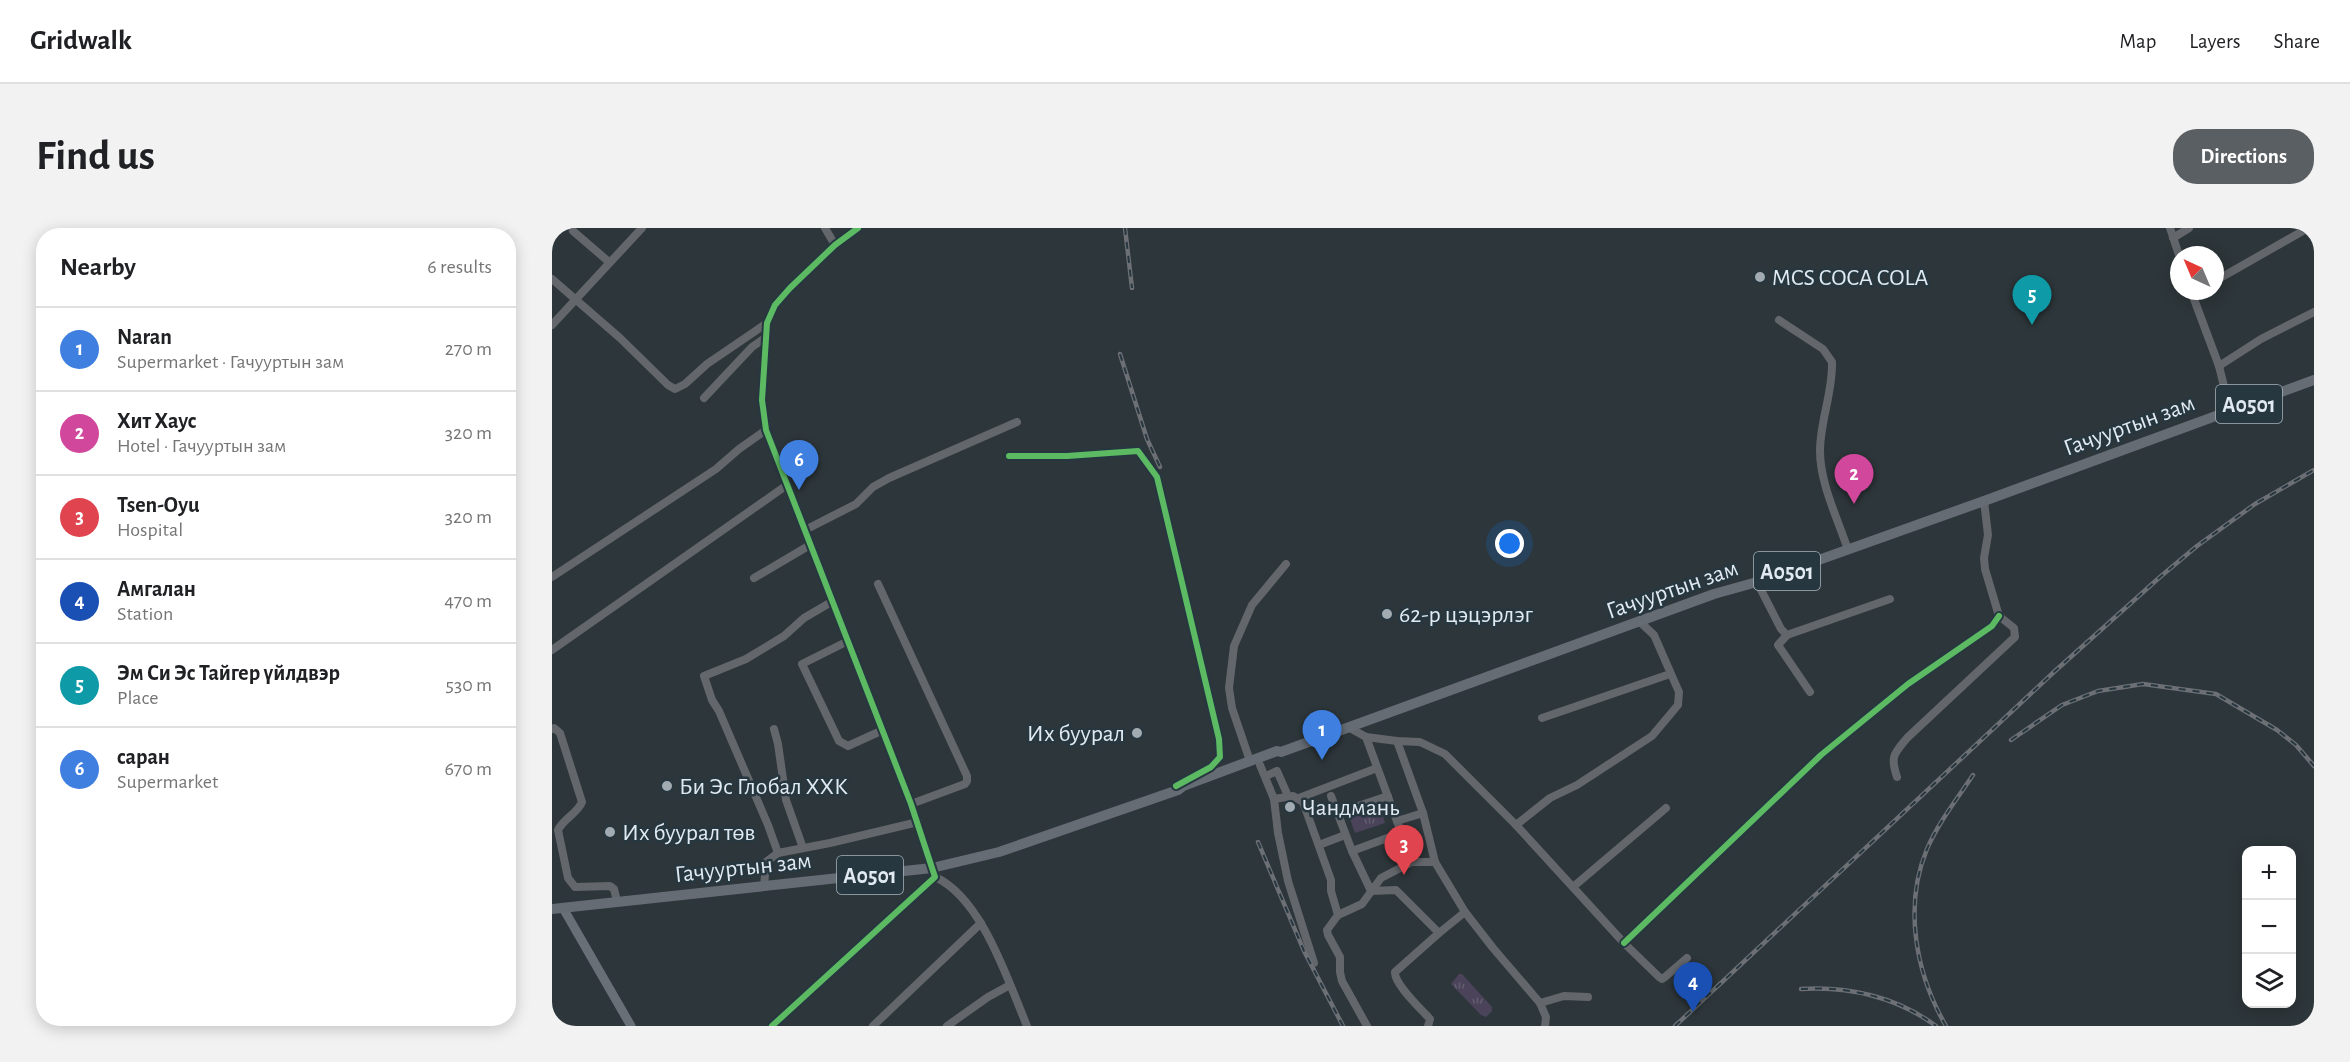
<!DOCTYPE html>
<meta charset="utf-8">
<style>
body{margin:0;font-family:"Alegreya Sans",sans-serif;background:#f2f2f2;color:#202124}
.controls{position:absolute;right:18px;bottom:18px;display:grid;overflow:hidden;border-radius:12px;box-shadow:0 3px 15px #0003}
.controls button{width:54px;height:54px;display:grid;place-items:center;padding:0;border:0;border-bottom:2px solid #e0e0e0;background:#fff;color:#202124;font:30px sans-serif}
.compass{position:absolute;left:1618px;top:18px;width:54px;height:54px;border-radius:50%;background:#fff;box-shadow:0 3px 15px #0003;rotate:316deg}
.you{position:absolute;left:958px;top:316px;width:21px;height:21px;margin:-15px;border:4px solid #fff;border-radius:50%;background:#1a73e8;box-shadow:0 0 0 9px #1a73e833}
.badge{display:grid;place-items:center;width:39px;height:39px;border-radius:50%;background:#5a5f63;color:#fff;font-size:20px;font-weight:700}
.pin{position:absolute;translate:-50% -50px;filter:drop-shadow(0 2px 3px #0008)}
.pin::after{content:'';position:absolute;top:32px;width:21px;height:18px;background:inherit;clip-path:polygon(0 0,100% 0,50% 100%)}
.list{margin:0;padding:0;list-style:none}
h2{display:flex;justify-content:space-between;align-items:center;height:78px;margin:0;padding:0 24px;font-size:26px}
h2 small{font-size:20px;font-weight:400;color:#757577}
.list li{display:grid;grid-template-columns:39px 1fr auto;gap:18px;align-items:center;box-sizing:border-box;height:84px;padding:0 24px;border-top:2px solid #e0e0e0}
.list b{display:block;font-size:22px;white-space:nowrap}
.list p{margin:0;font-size:20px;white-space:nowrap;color:#757577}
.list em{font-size:20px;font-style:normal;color:#757577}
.icon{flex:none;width:33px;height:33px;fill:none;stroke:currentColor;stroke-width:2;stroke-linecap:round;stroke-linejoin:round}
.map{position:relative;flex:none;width:1762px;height:798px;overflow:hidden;border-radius:24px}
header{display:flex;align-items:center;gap:36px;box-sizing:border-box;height:84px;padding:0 30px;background:#fff;border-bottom:2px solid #e0e0e0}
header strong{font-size:28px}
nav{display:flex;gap:33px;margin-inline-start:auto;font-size:21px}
.intro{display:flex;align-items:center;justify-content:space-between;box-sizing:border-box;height:144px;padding:0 36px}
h1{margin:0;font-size:42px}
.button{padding:15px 27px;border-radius:24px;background:#5a5f63;color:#fff;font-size:21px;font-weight:700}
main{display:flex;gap:36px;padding:0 36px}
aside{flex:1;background:#fff;border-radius:24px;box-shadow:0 3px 15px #0003}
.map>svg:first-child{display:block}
.park{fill:url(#park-tufts)}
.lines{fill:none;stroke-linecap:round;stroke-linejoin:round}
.minor{stroke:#63666b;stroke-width:8}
.major{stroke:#696f76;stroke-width:9}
.highway{stroke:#666c74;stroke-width:10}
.rail-casing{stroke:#6c7075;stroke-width:4.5}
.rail{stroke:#273740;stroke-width:2;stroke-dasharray:7;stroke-linecap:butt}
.cycleway-casing{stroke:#273740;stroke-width:10}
.cycleway{stroke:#5cba63;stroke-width:6}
.poi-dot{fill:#a2abb1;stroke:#273740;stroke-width:2}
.labels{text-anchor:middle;stroke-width:5;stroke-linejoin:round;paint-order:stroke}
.shield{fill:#273740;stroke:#a9b4bc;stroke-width:1.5}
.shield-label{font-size:22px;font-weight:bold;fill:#e1eaf1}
.poi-label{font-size:24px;fill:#e1eaf1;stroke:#273740;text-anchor:start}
.street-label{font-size:24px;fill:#e1eaf1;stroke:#273740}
</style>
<header>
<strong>Gridwalk</strong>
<nav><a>Map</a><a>Layers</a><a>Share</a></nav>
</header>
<div class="intro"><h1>Find us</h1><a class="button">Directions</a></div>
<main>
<aside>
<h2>Nearby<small>6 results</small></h2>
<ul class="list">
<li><span class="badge" style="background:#3f7fe0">1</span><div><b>Naran</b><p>Supermarket · Гачууртын зам</p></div><em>270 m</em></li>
<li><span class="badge" style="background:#d1479c">2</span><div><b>Хит Хаус</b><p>Hotel · Гачууртын зам</p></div><em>320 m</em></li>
<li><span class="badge" style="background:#e0444e">3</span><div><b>Tsen-Oyu</b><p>Hospital</p></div><em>320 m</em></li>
<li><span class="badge" style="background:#1a4fb4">4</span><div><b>Амгалан</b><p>Station</p></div><em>470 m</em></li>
<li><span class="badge" style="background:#0f9aa8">5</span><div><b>Эм Си Эс Тайгер үйлдвэр</b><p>Place</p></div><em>530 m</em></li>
<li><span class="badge" style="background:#3f7fe0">6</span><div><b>саран</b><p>Supermarket</p></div><em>670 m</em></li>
</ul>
</aside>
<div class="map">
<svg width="1762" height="798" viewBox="0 0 1762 798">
<defs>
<pattern id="park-tufts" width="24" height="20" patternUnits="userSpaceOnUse" patternTransform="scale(1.5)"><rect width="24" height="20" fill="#4a4359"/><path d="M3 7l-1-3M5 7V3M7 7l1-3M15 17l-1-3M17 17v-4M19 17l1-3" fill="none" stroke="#645e71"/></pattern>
</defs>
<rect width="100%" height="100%" fill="#2d363a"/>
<g class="park">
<path d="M828,578L833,595L803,605L797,588Z"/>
<path d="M907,746H910L940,779V783L934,789L929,787L899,756Z"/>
</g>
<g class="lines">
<g class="minor">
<path d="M273,0L283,17"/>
<path d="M1618,0L1627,27"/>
<path d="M21,3L57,34"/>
<path d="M1621,10L1637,0"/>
<path d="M0,51L68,110L116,157L123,161L133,156L155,136L215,95"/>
<path d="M1663,53L1756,0"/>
<path d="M1639,63L1667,138L1678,183"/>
<path d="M1227,92L1271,121L1280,134C1281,164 1268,193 1268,223C1268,256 1286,291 1296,322"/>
<path d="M0,97L90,0"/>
<path d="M1667,138L1709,111L1762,84"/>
<path d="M152,170L200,119L213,110"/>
<path d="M457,228H515L586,223L605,249L667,511L668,529L659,539L629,555"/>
<path d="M253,302L304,276L321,259L337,250L465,194"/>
<path d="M0,349L164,241L187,221L214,202"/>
<path d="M202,350L258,317"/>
<path d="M1205,354L1229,401L1235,407L1338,371"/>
<path d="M326,356L415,548V553L413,556L359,576"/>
<path d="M1235,407L1226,417L1258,464"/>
<path d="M296,413L250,436L287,513L296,518L331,502"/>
<path d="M0,422L235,257"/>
<path d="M990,490L1118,446"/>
<path d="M796,499L814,509L845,513L868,514L893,526L964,597L1072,715L1107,749L1110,751L1113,749L1135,730"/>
<path d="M0,501L2,500L8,505L30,574C25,586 12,590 6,602L16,650L23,659L58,658L62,661L65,673"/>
<path d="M222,501L226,516L234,572L251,620"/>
<path d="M814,509L860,634H883L913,684L941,720L988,775L994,789L993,798"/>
<path d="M845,513L871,585"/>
<path d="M698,533L680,480L677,460L682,418L700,377L734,336"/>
<path d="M708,537L722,571L741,568L751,574L779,652V663L786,687L775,702L776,707L788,729V744L790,753L815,798"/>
<path d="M714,548L725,543L736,568"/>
<path d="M1345,549C1338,528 1342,526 1355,510L1463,409L1462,400L1447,388L1433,341L1432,330L1436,307L1432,273"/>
<path d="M779,568L800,623L819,663L844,662L887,705L913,684"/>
<path d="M747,570L825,540"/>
<path d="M722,571L726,605L736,653L762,735"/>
<path d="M785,585L836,568"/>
<path d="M845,593L871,585L883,634"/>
<path d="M964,597L998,570L1025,557L1100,508L1126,477L1127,464L1102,407L1088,394"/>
<path d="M767,617L793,607"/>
<path d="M800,623L849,605"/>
<path d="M226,625L216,597L167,483L160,472L152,448L194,431L232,408L252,390L281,373"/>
<path d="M383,649C430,670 456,753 475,798"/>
<path d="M212,659L214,634L226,625L278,615L366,594"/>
<path d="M1021,659L1114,580"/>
<path d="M786,687L810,676L829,650L860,634"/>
<path d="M1072,715L1269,527L1356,456L1440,398L1447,388"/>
<path d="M988,775L1012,768L1036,769"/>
<path d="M220,798L383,649L359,576L214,202L210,172L215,95L223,77L238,60L283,17L306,0"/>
<path d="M321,798L429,695"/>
<path d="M395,798L436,769L458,757"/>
<path d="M876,798L878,791C869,781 842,756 843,744L887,705"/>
</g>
<path class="major" d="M11,680L79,798"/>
<path class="highway" d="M0,681L380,640L447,624L626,562L631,558L725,523L729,524L1162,366L1205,354L1432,273L1762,152"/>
<g class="rail-casing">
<g id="rail">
<path d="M573,0L580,60"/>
<path d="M568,126L595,211L608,239"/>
<path d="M1459,512L1510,477L1546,463L1591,456L1664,466L1725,502L1744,517L1762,538"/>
<path d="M706,614L752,723L791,798"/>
<path d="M1249,761C1297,758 1345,769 1384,798"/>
<path d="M1123,798L1503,443L1608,349L1645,318L1703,276L1762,242"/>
<path d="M1394,798C1364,746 1351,679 1375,621C1386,595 1405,571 1421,547"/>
</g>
</g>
<use href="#rail" class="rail"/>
<g class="cycleway-casing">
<g id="cycleway">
<path d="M457,228H515L586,223L605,249L667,511L668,529L659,539L624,558"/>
<path d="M1072,715L1269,527L1356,456L1440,398L1447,388"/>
<path d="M220,798L383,649L359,576L214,202L210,172L215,95L223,77L238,60L283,17L306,0"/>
</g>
</g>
<use href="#cycleway" class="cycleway"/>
</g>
<g class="poi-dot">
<circle cx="1208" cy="49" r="6"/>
<circle cx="835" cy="386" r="6"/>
<circle cx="585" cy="505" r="6"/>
<circle cx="115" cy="558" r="6"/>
<circle cx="738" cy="579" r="6"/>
<circle cx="58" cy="604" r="6"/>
</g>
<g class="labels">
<g class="shield">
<rect x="1664" y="157" width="66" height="38" rx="4.5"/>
<rect x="1202" y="324" width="66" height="38" rx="4.5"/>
<rect x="285" y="628" width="66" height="38" rx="4.5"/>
</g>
<g class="shield-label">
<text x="1697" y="184">A0501</text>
<text x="1235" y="351">A0501</text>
<text x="318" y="655">A0501</text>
</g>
<g class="poi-label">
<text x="1220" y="57">MCS COCA COLA</text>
<text x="847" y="394">62-р цэцэрлэг</text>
<text x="573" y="513" text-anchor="end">Их буурал</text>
<text x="127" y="566">Би Эс Глобал ХХК</text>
<text x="750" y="587">Чандмань</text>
<text x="70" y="612">Их буурал төв</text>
</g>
<g class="street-label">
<text transform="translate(1577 197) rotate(-20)" y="8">Гачууртын зам</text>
<text transform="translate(1120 361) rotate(-19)" y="8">Гачууртын зам</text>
<text transform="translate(191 639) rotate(-6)" y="8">Гачууртын зам</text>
</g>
</g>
</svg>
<div class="controls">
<button>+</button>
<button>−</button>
<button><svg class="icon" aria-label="layers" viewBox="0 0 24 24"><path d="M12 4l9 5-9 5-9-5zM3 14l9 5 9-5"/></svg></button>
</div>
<svg class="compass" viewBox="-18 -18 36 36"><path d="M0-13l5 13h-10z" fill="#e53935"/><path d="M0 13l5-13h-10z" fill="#757577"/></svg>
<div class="you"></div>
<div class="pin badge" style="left:770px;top:532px;background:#3f7fe0">1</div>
<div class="pin badge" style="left:1302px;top:276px;background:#d1479c">2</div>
<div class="pin badge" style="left:852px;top:647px;background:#e0444e">3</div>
<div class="pin badge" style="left:1141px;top:784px;background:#1a4fb4">4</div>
<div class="pin badge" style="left:1480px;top:97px;background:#0f9aa8">5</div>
<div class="pin badge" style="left:247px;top:262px;background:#3f7fe0">6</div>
</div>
</main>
